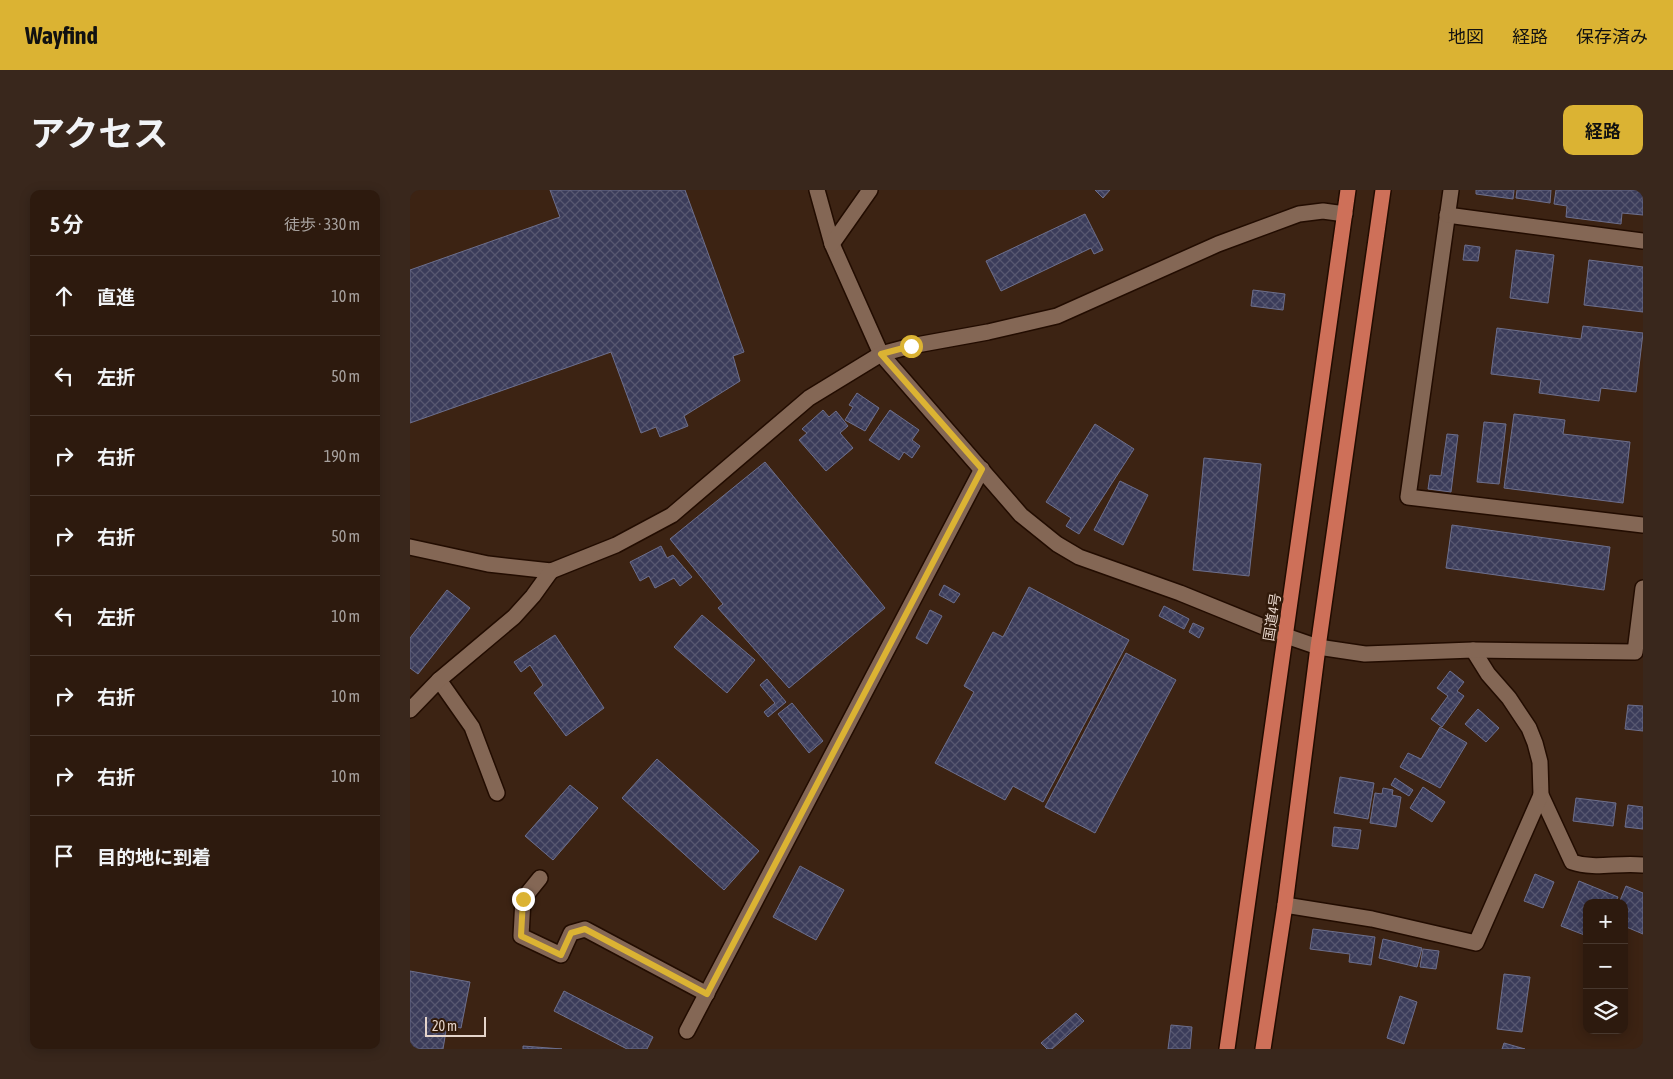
<!DOCTYPE html>
<html lang="ja">
<meta charset="utf-8">
<style>
body{margin:0;font-family:"Asap Condensed","Noto Sans JP",sans-serif;background:#39271c;color:#f1f3f6}
.controls{position:absolute;right:15px;bottom:15px;display:grid;overflow:hidden;border-radius:10px;box-shadow:0 2px 12px #0003}
.controls button{width:45px;height:45px;display:grid;place-items:center;padding:0;border:0;border-bottom:1px solid #48382e;background:#2d1a0e;color:#f1f3f6;font:25px sans-serif}
.scale{position:absolute;left:15px;bottom:12px;width:61px;box-sizing:border-box;padding-left:5px;border:2px solid #e5d4ca;border-top:0;font-size:14px;line-height:18px;white-space:nowrap;color:#e5d4ca;-webkit-text-stroke:4px #311a0a;paint-order:stroke}
.stop{position:absolute;width:15px;height:15px;margin:-11px;border:4px solid #dbb333;border-radius:50%;background:#fff}
.stop.end{background:#dbb333;border-color:#fff;box-shadow:0 1px 5px #0008}
.list{margin:0;padding:0;list-style:none}
h2{display:flex;justify-content:space-between;align-items:center;height:65px;margin:0;padding:0 20px;font-size:21px}
h2 small{font-size:16px;font-weight:400;color:#a7a19e}
.list li{display:grid;grid-template-columns:32px 1fr auto;gap:15px;align-items:center;box-sizing:border-box;height:80px;padding:0 20px;border-top:1px solid #48382e}
.list b{display:block;font-size:19px;white-space:nowrap}
.list em{font-size:16px;font-style:normal;color:#a7a19e}
.icon{flex:none;width:28px;height:28px;fill:none;stroke:currentColor;stroke-width:2;stroke-linecap:round;stroke-linejoin:round}
.map{position:relative;flex:none;width:1233px;height:859px;overflow:hidden;border-radius:10px}
header{display:flex;align-items:center;gap:30px;box-sizing:border-box;height:70px;padding:0 25px;background:#dbb333;color:#111}
header strong{font-size:24px}
nav{display:flex;gap:28px;margin-inline-start:auto;font-size:18px}
.intro{display:flex;align-items:center;justify-content:space-between;box-sizing:border-box;height:120px;padding:0 30px}
h1{margin:0;font-size:35px}
.button{padding:12px 22px;border-radius:10px;background:#dbb333;color:#111;font-size:18px;font-weight:700}
main{display:flex;gap:30px;padding:0 30px}
aside{flex:1;background:#2d1a0e;border-radius:10px;box-shadow:0 2px 12px #0003}
.map>svg:first-child{display:block}
.building{fill:url(#building-cross-hatch);stroke:#6d6f8c}
.lines{fill:none;stroke-linecap:round;stroke-linejoin:round}
.minor-casing{stroke:#220c00;stroke-width:18}
.highway-casing{stroke:#220c00;stroke-width:18}
.minor{stroke:#846755;stroke-width:15}
.highway{stroke:#ce7059;stroke-width:15}
.route{stroke:#dbb333;stroke-width:6}
.labels{text-anchor:middle;stroke-width:5;stroke-linejoin:round;paint-order:stroke}
.street-label{font-size:14px;fill:#e5d4ca;stroke:#311a0a}
</style>
<header>
<strong>Wayfind</strong>
<nav><a>地図</a><a>経路</a><a>保存済み</a></nav>
</header>
<div class="intro"><h1>アクセス</h1><a class="button">経路</a></div>
<main>
<aside>
<h2>5 分<small>徒歩 · 330 m</small></h2>
<ul class="list">
<li><svg class="icon" aria-label="ahead" viewBox="0 0 24 24"><path d="M12 20V5M6 11l6-6 6 6"/></svg><div><b>直進</b></div><em>10 m</em></li>
<li><svg class="icon" aria-label="left" viewBox="0 0 24 24"><path d="M17 20v-9H6M10 6l-5 5 5 5"/></svg><div><b>左折</b></div><em>50 m</em></li>
<li><svg class="icon" aria-label="right" viewBox="0 0 24 24"><path d="M7 20v-9h11M14 6l5 5-5 5"/></svg><div><b>右折</b></div><em>190 m</em></li>
<li><svg class="icon" aria-label="right" viewBox="0 0 24 24"><path d="M7 20v-9h11M14 6l5 5-5 5"/></svg><div><b>右折</b></div><em>50 m</em></li>
<li><svg class="icon" aria-label="left" viewBox="0 0 24 24"><path d="M17 20v-9H6M10 6l-5 5 5 5"/></svg><div><b>左折</b></div><em>10 m</em></li>
<li><svg class="icon" aria-label="right" viewBox="0 0 24 24"><path d="M7 20v-9h11M14 6l5 5-5 5"/></svg><div><b>右折</b></div><em>10 m</em></li>
<li><svg class="icon" aria-label="right" viewBox="0 0 24 24"><path d="M7 20v-9h11M14 6l5 5-5 5"/></svg><div><b>右折</b></div><em>10 m</em></li>
<li><svg class="icon" aria-label="arrive" viewBox="0 0 24 24"><path d="M6 21V4h12l-3 4 3 4H6"/></svg><div><b>目的地に到着</b></div></li>
</ul>
</aside>
<div class="map">
<svg width="1233" height="859" viewBox="0 0 1233 859">
<defs>
<pattern id="building-cross-hatch" width="8" height="8" patternUnits="userSpaceOnUse" patternTransform="scale(1.25)"><rect width="8" height="8" fill="#3b3c5a"/><path d="M0 0l8 8M0 8l8-8" fill="none" stroke="#575770"/></pattern>
</defs>
<rect width="100%" height="100%" fill="#3c2313"/>
<g class="building">
<path d="M140,0H275L334,162L323,166L330,191L274,226L278,236L250,247L246,237L231,243L201,162L0,233V80L150,27Z"/>
<path d="M685,0H700L693,8Z"/>
<path d="M1066,0H1104L1103,9L1066,4Z"/>
<path d="M1107,0H1141L1140,13L1106,8Z"/>
<path d="M1146,0H1233V25L1212,23L1211,34L1156,27L1157,16L1144,14Z"/>
<path d="M675,24L693,60L684,64L681,58L591,101L576,71Z"/>
<path d="M1055,55L1070,57L1068,71L1053,70Z"/>
<path d="M1106,60L1144,65L1138,113L1100,108Z"/>
<path d="M1179,70L1233,77V122L1174,115Z"/>
<path d="M843,100L875,104L873,120L841,116Z"/>
<path d="M1173,136L1233,143L1226,202L1191,198L1189,211L1129,203L1131,190L1081,184L1087,138L1171,149Z"/>
<path d="M447,203L469,218L455,241L435,230L443,217L439,215Z"/>
<path d="M413,220L419,227L426,221L438,236L430,243L443,258L416,281L389,250L397,243L392,239Z"/>
<path d="M480,220L509,240L502,250L510,256L502,268L494,262L489,270L459,250Z"/>
<path d="M1104,224L1155,230L1153,244L1220,252L1213,313L1094,298Z"/>
<path d="M1074,232L1096,234L1089,294L1067,292Z"/>
<path d="M685,234L724,259L669,344L656,336L661,328L636,312Z"/>
<path d="M1037,244L1048,245L1041,302L1018,299L1020,285L1031,286Z"/>
<path d="M794,268L851,274L839,386L783,380Z"/>
<path d="M355,272L475,418L379,498L308,418L313,414L260,349Z"/>
<path d="M710,291L738,305L713,355L684,340Z"/>
<path d="M1042,335L1200,357L1194,400L1036,378Z"/>
<path d="M251,356L257,368L263,365L282,387L270,396L264,388L245,398L239,386L230,391L220,372Z"/>
<path d="M534,395L550,404L544,413L529,405Z"/>
<path d="M619,397L719,450L633,612L603,596L595,610L525,573L564,502L554,496L583,442L593,447Z"/>
<path d="M37,400L60,418L8,484L0,478V448Z"/>
<path d="M754,416L779,429L774,439L749,426Z"/>
<path d="M520,420L532,426L517,454L506,448Z"/>
<path d="M292,425L345,470L317,503L264,457Z"/>
<path d="M783,433L794,438L789,448L779,442Z"/>
<path d="M145,445L194,518L156,546L124,503L133,495L120,475L111,482L104,472Z"/>
<path d="M716,463L766,490L685,643L635,617Z"/>
<path d="M1040,481L1054,492L1047,501L1054,506L1032,537L1021,529L1038,506L1027,498Z"/>
<path d="M357,489L376,512L358,527L354,522L365,513L350,495Z"/>
<path d="M382,513L413,551L399,563L368,524Z"/>
<path d="M1218,515L1233,516V541L1215,539Z"/>
<path d="M1068,519L1089,538L1076,552L1055,534Z"/>
<path d="M1030,537L1057,553L1030,598L990,577L998,563L1011,569Z"/>
<path d="M247,569L349,661L314,700L212,608Z"/>
<path d="M930,587L964,593L958,629L924,623Z"/>
<path d="M985,588L1003,600L999,606L981,595Z"/>
<path d="M160,595L188,618L143,670L115,646Z"/>
<path d="M1013,597L1035,612L1022,632L1000,618Z"/>
<path d="M973,598L983,600L982,605L991,607L986,637L960,633L965,603L972,604Z"/>
<path d="M1166,608L1206,613L1203,636L1163,631Z"/>
<path d="M1218,615L1233,617V639L1215,637Z"/>
<path d="M924,637L951,640L948,659L922,656Z"/>
<path d="M390,676L434,700L406,750L363,727Z"/>
<path d="M1125,684L1144,692L1133,718L1114,711Z"/>
<path d="M1169,691L1208,707L1205,713H1177V746L1151,736Z"/>
<path d="M1216,696L1233,703V744L1214,736V713H1209Z"/>
<path d="M903,739L965,747L961,775L939,772L940,764L900,759Z"/>
<path d="M973,749L1012,758L1007,777L969,768Z"/>
<path d="M1013,759L1029,761L1026,779L1010,777Z"/>
<path d="M0,781L60,792L51,838L37,835L33,859H0Z"/>
<path d="M1094,784L1120,787L1112,842L1087,839Z"/>
<path d="M154,801L243,847L237,859H217L144,821Z"/>
<path d="M990,806L1007,812L994,854L977,848Z"/>
<path d="M666,823L674,831L642,859H637L631,853Z"/>
<path d="M761,835L782,837L780,859H758Z"/>
<path d="M1094,853L1115,859H1092Z"/>
<path d="M113,856L152,859H113Z"/>
</g>
<g class="lines">
<g class="minor-casing">
<g id="minor">
<path d="M407,0L422,54L471,164L611,325L647,354L669,367L770,403L876,446L908,457L955,464L1063,460L1078,484L1099,508L1119,538L1125,553L1130,572L1131,605L1162,672C1185,680 1208,672 1233,675"/>
<path d="M1041,0L998,307L1233,335"/>
<path d="M1037,25L1233,51"/>
<path d="M422,54L460,0"/>
<path d="M0,357L78,374L141,381L206,355L262,325L399,208L471,164L501,156L578,142L647,126L808,54L889,24L913,21L935,24"/>
<path d="M1063,460L1225,462L1233,398"/>
<path d="M29,490L62,537L87,603"/>
<path d="M0,520L29,490L104,427L123,406L141,381"/>
<path d="M130,688L113,709L111,746L151,765L161,743L175,739L297,804"/>
<path d="M875,715L962,729L1066,753L1131,605"/>
<path d="M277,841L572,279"/>
</g>
</g>
<g class="highway-casing">
<g id="highway">
<path d="M817,859L938,0"/>
<path d="M853,859L875,715L908,457L973,0"/>
</g>
</g>
<use href="#minor" class="minor"/>
<use href="#highway" class="highway"/>
</g>
<g class="lines">
<path class="route" d="M113,709L111,746L151,765L161,743L175,739L297,804L572,279L471,164L501,156"/>
</g>
<g class="labels">
<g class="street-label">
<text transform="translate(862 427) rotate(-81)" y="5">国道4号</text>
</g>
</g>
</svg>
<div class="controls">
<button>+</button>
<button>−</button>
<button><svg class="icon" aria-label="layers" viewBox="0 0 24 24"><path d="M12 4l9 5-9 5-9-5zM3 14l9 5 9-5"/></svg></button>
</div>
<div class="scale">20 m</div>
<div class="stop" style="left:501px;top:156px"></div>
<div class="stop end" style="left:113px;top:709px"></div>
</div>
</main>
